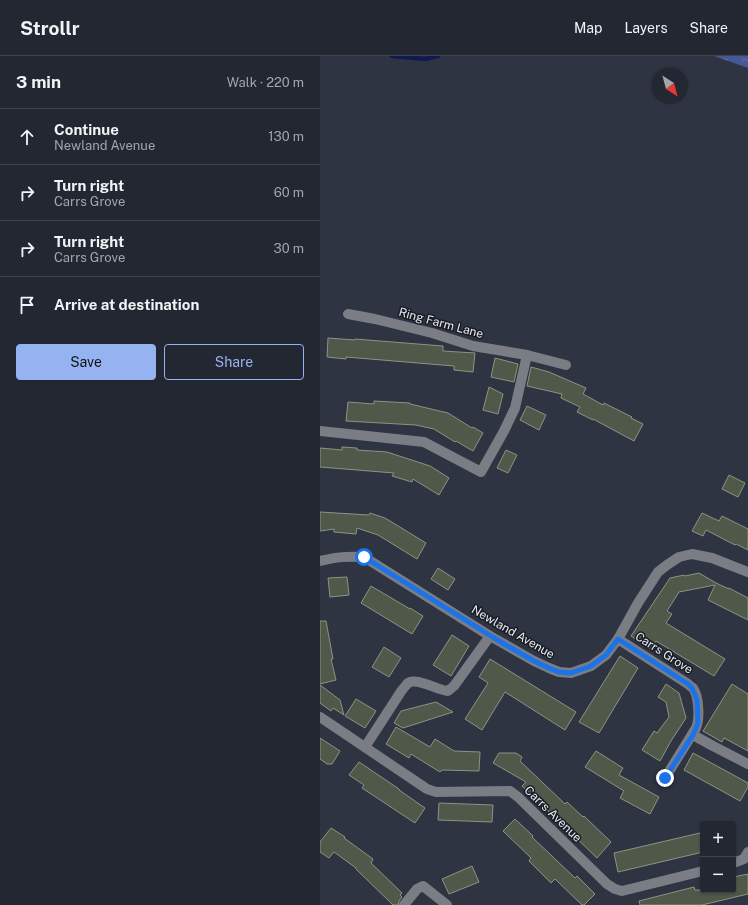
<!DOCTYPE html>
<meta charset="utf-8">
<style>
body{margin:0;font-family:"Public Sans",sans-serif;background:#2b2f3a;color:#f1f3f6}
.controls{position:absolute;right:12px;bottom:12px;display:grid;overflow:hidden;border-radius:4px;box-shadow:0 1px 3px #0004}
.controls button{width:36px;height:36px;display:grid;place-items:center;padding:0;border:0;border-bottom:1px solid #40444d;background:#232732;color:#f1f3f6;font:20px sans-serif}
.compass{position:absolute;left:332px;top:12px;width:36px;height:36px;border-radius:50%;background:#232732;box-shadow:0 1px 3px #0004;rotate:144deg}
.stop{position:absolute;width:12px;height:12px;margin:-9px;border:3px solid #1a73e8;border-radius:50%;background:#fff}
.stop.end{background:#1a73e8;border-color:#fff;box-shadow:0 1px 4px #0008}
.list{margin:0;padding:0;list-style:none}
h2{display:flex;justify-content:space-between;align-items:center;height:52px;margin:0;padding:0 16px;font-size:17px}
h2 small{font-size:13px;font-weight:400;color:#a3a5ac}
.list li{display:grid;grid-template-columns:26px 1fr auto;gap:12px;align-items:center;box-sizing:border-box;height:56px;padding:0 16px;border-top:1px solid #40444d}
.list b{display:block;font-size:15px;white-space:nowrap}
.list p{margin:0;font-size:13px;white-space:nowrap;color:#a3a5ac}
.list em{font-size:13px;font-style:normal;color:#a3a5ac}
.actions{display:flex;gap:8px;padding:12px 16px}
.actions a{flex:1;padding:9px 0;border:1px solid #95b2f1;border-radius:4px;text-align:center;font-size:14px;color:#95b2f1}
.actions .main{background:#95b2f1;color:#111}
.icon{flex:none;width:22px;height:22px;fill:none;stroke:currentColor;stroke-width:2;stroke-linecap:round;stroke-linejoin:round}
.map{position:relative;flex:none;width:428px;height:849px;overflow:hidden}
header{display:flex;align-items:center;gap:24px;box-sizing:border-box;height:56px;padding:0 20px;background:#232732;border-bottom:1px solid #40444d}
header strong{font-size:19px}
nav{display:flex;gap:22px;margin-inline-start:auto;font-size:14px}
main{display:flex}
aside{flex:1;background:#232732}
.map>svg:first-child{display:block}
.forest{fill:url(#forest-crowns)}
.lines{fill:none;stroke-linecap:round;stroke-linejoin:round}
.stream{stroke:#101951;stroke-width:4.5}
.building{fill:#4f5849;stroke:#8b9484}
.minor{stroke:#7a7d84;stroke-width:10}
.route{stroke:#1a73e8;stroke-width:5}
.labels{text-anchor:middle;stroke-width:3;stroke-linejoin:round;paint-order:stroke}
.street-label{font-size:12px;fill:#e6e9f3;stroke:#191c22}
</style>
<header>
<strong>Strollr</strong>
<nav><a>Map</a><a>Layers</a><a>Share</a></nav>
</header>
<main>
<aside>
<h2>3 min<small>Walk · 220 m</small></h2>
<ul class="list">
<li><svg class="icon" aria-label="ahead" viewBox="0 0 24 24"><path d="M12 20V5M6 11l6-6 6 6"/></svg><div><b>Continue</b><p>Newland Avenue</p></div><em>130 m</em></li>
<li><svg class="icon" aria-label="right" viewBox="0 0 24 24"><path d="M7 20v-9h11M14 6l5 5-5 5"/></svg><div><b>Turn right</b><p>Carrs Grove</p></div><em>60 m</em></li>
<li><svg class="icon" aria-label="right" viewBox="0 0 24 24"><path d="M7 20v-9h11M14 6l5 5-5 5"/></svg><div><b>Turn right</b><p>Carrs Grove</p></div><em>30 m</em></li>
<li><svg class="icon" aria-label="arrive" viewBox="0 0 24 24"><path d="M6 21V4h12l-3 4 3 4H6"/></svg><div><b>Arrive at destination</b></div></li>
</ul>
<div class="actions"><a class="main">Save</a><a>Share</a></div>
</aside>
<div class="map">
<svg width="428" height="849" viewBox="0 0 428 849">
<defs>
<pattern id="forest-crowns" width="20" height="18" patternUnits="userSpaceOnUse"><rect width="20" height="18" fill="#455795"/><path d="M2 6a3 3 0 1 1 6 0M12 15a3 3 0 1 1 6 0" fill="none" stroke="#606fa4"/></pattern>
</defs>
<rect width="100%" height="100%" fill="#2f3442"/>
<path class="forest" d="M394,0H428V12Z"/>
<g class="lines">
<path class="stream" d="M72,0L105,3L118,0"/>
</g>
<g class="building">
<path d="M8,282L35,284V283L123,290V295L155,297L153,316L134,314V310L26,301V303L7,301Z"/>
<path d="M175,302L198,308L194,326L171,321Z"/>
<path d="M211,311L229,316L266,332L263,338L283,349L284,347L312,361L311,362L323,368L314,385L273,363V364L257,356L260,351L241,342L242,338L207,330Z"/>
<path d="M169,331L183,338L178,358L163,354Z"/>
<path d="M54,345L90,347V348L128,357L152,372L153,371L163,377L153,395L136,385L135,386L114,373L96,369L26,365L28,346L54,348Z"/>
<path d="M207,350L226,359L219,374L200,364Z"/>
<path d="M22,391L37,392V394L67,396L110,410L129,422L119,439L93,423L92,426L72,420L74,417L0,411V392L22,394Z"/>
<path d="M186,394L197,399L188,417L177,412Z"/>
<path d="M409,419L425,427L418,441L402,433Z"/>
<path d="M0,456L49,459L50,457L65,462L106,487L97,503L58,479L37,472L36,478L14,476V473L0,475Z"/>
<path d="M382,457L399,465L402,460L428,473V494L416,488L415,489L386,474L383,480L372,475Z"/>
<path d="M118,512L135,523L128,534L111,523Z"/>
<path d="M379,517L396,527L409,533V532L428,542V564L388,544L395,529L359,536L347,555L352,558L346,567L405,603L394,620L336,585L330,593L311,580L350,522L364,519L365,520Z"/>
<path d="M27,521L29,539L10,541L8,522Z"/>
<path d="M51,530L90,553V552L103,560L92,578L41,547Z"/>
<path d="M0,565H6L13,603H11L16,624L0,628Z"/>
<path d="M132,579L149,590L131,620L113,609Z"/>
<path d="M64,591L81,602L69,621L52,611Z"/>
<path d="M300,600L318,612L279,677L259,666Z"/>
<path d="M170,603L256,656L245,674L185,636L162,674L145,663L168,627L159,621Z"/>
<path d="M346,628L359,637L366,662L351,685L340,705L322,694L334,675L337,677L349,661L346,646L338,641Z"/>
<path d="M412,628L428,638V695L404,682L402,686L383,675Z"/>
<path d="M0,629L20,644L24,659L13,652L11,655L0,647Z"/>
<path d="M36,643L56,655L45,672L25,660Z"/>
<path d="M116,646L133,656L83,672L74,667L81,655Z"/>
<path d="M76,671L110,691L115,683L134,695L160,696L159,715L122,714L120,716L91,698L89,702L66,688Z"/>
<path d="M0,682L20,695L12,708H7L0,703Z"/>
<path d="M276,695L303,712L299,719L339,741L330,758L300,742L304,735L265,711Z"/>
<path d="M179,697H196L202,701L200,705L245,748L247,746L263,761L264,760L291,786L277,802L202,730L206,726L173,707Z"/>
<path d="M373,697L428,727V731L420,745L364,714Z"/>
<path d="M39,706L79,733V734L105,752L95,767L42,732L44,729L29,719Z"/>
<path d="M119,747L173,749L172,766L118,764Z"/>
<path d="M195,763L213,780L212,781L255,822L257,820L275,838L264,849H262L235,823L231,827L209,805L211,802L183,775Z"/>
<path d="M11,772L25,781L24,782L53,803L51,807L82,837L80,839L82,841L79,845L78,849H73L36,813V812L14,796L9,802L0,796V786Z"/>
<path d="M380,777L383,791V796L298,816L294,797Z"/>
<path d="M152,810L159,826L129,838L122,823Z"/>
<path d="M428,818V838L382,849H320L319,845L374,831L375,834H413V821Z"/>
</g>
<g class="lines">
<g class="minor">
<path d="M28,258L55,263L112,277L153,290L207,299"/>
<path d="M0,375L104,386L161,416L184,375L195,352L207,299L246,309"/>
<path d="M0,505C17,501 27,500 44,501L170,580L214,605L229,612L239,616L251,617L271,610L286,599L298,583L318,547L338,516L347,509L359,501L372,498L392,502L428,516"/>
<path d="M298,583L368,628C368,628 372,632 373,632C379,641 380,662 376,672L345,722"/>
<path d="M0,661L107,733L116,736L190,735L198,741L287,828L295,833L302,835L383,815"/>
<path d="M373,679L393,690L428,708"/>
<path d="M45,691L82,634C84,632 86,629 88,627C97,621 117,634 128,635L134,630L170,580"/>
<path d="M413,807L424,803L428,796"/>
<path d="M84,849L97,833L103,830L127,849"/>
</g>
</g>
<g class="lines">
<path class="route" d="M44,501L179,585L214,605L229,612L239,616L251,617L271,610L286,599L298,583L368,628L372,632L377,644L378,667L373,679L345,722"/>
</g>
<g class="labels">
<g class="street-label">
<text transform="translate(121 267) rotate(15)" y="4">Ring Farm Lane</text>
<text transform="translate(193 576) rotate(30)" y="4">Newland Avenue</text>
<text transform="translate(344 597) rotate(33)" y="4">Carrs Grove</text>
<text transform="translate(233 758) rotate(44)" y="4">Carrs Avenue</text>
</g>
</g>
</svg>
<div class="controls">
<button>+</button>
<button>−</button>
</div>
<svg class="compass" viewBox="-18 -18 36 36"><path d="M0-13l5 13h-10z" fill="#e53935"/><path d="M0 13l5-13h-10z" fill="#a3a5ac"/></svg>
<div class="stop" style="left:44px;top:501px"></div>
<div class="stop end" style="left:345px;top:722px"></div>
</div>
</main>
